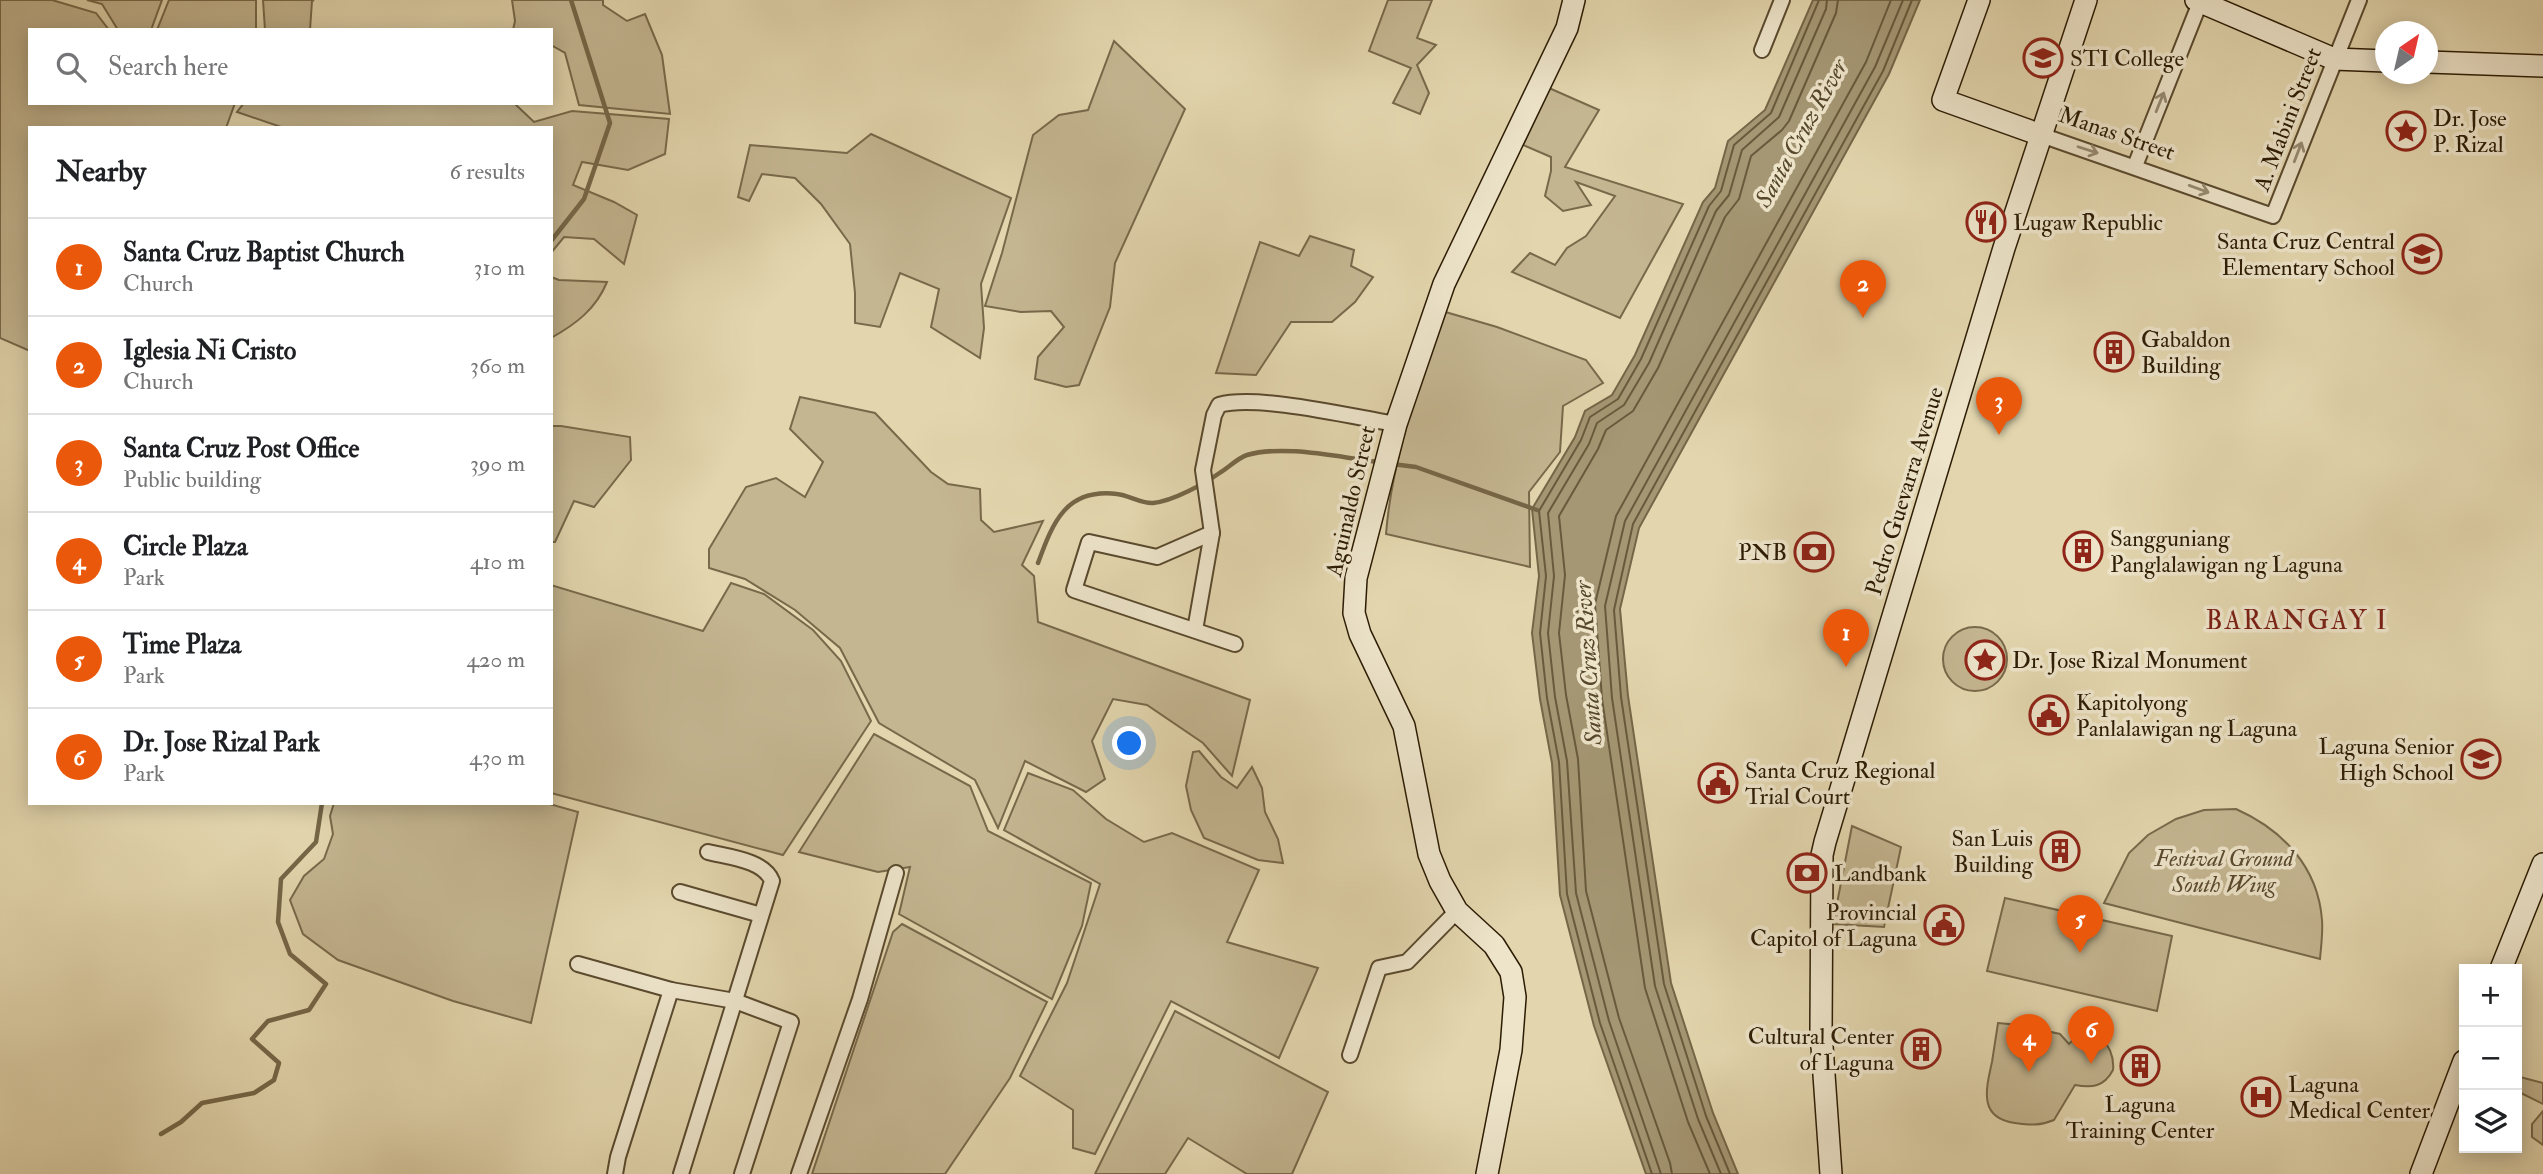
<!DOCTYPE html>
<meta charset="utf-8">
<style>
body{margin:0;font-family:"IM FELL Double Pica",serif;background:#f6f6f6;color:#202124}
.controls{position:absolute;right:21px;bottom:21px;display:grid;overflow:hidden;border-radius:0px;box-shadow:0 4px 18px #0003}
.controls button{width:63px;height:63px;display:grid;place-items:center;padding:0;border:0;border-bottom:2px solid #e0e0e0;background:#fff;color:#202124;font:35px sans-serif}
.compass{position:absolute;left:2375px;top:21px;width:63px;height:63px;border-radius:50%;background:#fff;box-shadow:0 4px 18px #0003;rotate:34deg}
.you{position:absolute;left:1130px;top:744px;width:24px;height:24px;margin:-18px;border:5px solid #fff;border-radius:50%;background:#1a73e8;box-shadow:0 0 0 10px #1a73e833}
.badge{display:grid;place-items:center;width:46px;height:46px;border-radius:50%;background:#ea580c;color:#fff;font-size:23px;font-weight:700}
.pin{position:absolute;translate:-50% -58px;filter:drop-shadow(0 2px 4px #0008)}
.pin::after{content:'';position:absolute;top:37px;width:24px;height:21px;background:inherit;clip-path:polygon(0 0,100% 0,50% 100%)}
.list{margin:0;padding:0;list-style:none}
h2{display:flex;justify-content:space-between;align-items:center;height:91px;margin:0;padding:0 28px;font-size:30px}
h2 small{font-size:23px;font-weight:400;color:#757577}
.list li{display:grid;grid-template-columns:46px 1fr auto;gap:21px;align-items:center;box-sizing:border-box;height:98px;padding:0 28px;border-top:2px solid #e0e0e0}
.list b{display:block;font-size:26px;white-space:nowrap}
.list p{margin:0;font-size:23px;white-space:nowrap;color:#757577}
.list em{font-size:23px;font-style:normal;color:#757577}
.icon{flex:none;width:38px;height:38px;fill:none;stroke:currentColor;stroke-width:2;stroke-linecap:round;stroke-linejoin:round}
.map{position:relative;flex:none;width:2543px;height:1174px;overflow:hidden}
.search{position:absolute;background:#fff;box-shadow:0 4px 18px #0003;left:28px;top:28px;width:525px;height:77px;display:flex;align-items:center;gap:18px;box-sizing:border-box;padding:0 24px;border-radius:0px;color:#757577;font-size:26px}
.panel{position:absolute;background:#fff;box-shadow:0 4px 18px #0003;left:28px;top:126px;width:525px;height:679px;border-radius:0px}
.map>svg:first-child{display:block}
.green{fill:#c4b691;stroke:#78694a;stroke-width:2}
.water{fill:#a59774;stroke:#756647;stroke-width:2}
.lines{fill:none;stroke-linecap:round;stroke-linejoin:round}
.shore{stroke:#685a3c;stroke-width:2}
.stream{stroke:#756647;stroke-width:4.5}
.street-casing{stroke:#5a4a2e;stroke-width:18}
.secondary-casing{stroke:#2c1c04;stroke-width:24}
.street{stroke:#ede4ca;stroke-width:14}
.secondary{stroke:#ede4ca;stroke-width:21}
.oneway{stroke:#968a71}
.labels{text-anchor:middle;stroke-width:7;stroke-linejoin:round;paint-order:stroke}
.poi-label{font-size:23px;fill:#2c1c04;stroke:#ede4ca;text-anchor:start}
.street-label{font-size:23px;fill:#2c1c04;stroke:#ede4ca}
.park-label{font-size:23px;font-style:italic;fill:#5a4a2e;stroke:#ede4ca}
.water-label{font-size:24px;font-style:italic;fill:#56472b;stroke:#ede4ca}
.quarter-label{font-size:26px;letter-spacing:2px;fill:#7a1f14;stroke:#ede4ca}
</style>
<div class="map">
<svg width="2543" height="1174" viewBox="0 0 2543 1174">
<rect width="100%" height="100%" fill="#e3d6ae"/>
<filter id="stains"><feTurbulence type="fractalNoise" baseFrequency=".00286" numOctaves="4"/><feColorMatrix values="0 0 0 0 .2 0 0 0 0 .09 0 0 0 0 .02 0 0 0 .5 -.17"/></filter>
<radialGradient id="worn" r=".72"><stop offset=".6" stop-color="#630" stop-opacity="0"/><stop offset="1" stop-color="#630" stop-opacity=".3"/></radialGradient>
<g class="green">
<path d="M0,0H52L96,13L109,30H30V103H235L226,128H30V351L0,338Z"/>
<path d="M87,0H162L151,30H118L102,4Z"/>
<path d="M169,0H256V30H157Z"/>
<path d="M263,0H314L312,1L310,30H265Z"/>
<path d="M512,0H603V5L627,21L645,14L662,55L670,114L579,105L565,53L551,45V30H513L515,21Z"/>
<path d="M1388,0H1432L1417,38L1436,45L1417,65L1429,93L1420,114L1393,103L1411,68L1369,51Z"/>
<path d="M1114,41L1185,109L1115,263L1110,307L1079,385L1066,387L1035,379L1038,357L1064,327L1051,311L1021,312L985,306L1002,253L1033,135L1059,115L1088,110Z"/>
<path d="M1549,88L1599,110L1565,167L1683,204L1620,318L1512,272L1530,253L1555,265L1567,248L1586,236L1615,196L1576,182L1591,205L1563,211L1545,196L1551,171V157L1523,145Z"/>
<path d="M244,103H514L534,122L572,111L669,119L665,154L628,170L582,162L573,185L614,202L637,215L624,264L594,239L564,237L551,253V128H284L237,112Z"/>
<path d="M871,134L1011,198L981,284L984,328L980,358L931,327L939,289L900,273L880,327L855,323V293L850,244L821,204L795,178L762,174L749,201L738,197L750,145L847,153Z"/>
<path d="M1310,236L1354,250L1351,266L1373,277L1355,302L1332,322H1291L1256,375L1216,373L1260,242L1299,256Z"/>
<path d="M551,277L559,280L607,282C596,309 576,324 551,338Z"/>
<path d="M1442,311L1497,327L1586,360L1603,383L1563,406L1560,452L1529,492L1530,567L1386,534C1392,457 1420,384 1442,311Z"/>
<path d="M800,397L875,413L931,472L948,484L980,489L981,520L994,532L1043,521L1022,565L1034,576L1038,622L1250,700L1232,776L1203,743L1147,705L1113,699L1092,741L1105,779L1086,792L1025,761L998,828L975,780L879,723L840,648L795,610L745,579L709,568V549L746,487L776,478L805,497L823,462L790,429Z"/>
<path d="M551,426H561L630,437L631,460L594,507L574,501L555,542H551Z"/>
<path d="M731,583L764,594L813,630L841,661L871,721L783,855L551,793V585L703,631Z"/>
<circle cx="1975" cy="659" r="32"/>
<path d="M874,734L970,786L988,831L1091,883L1082,926L1052,999L899,914L910,867L878,872L799,852Z"/>
<path d="M1199,751L1221,777L1237,788L1252,767L1262,788L1265,812L1278,839L1283,863L1258,860L1204,838L1191,810L1186,786L1193,752Z"/>
<path d="M1028,773L1073,790L1106,819L1144,842L1172,833L1259,870L1227,942L1318,968L1279,1058L1171,1001L1095,1154L1073,1148V1110L1020,1076L1067,983L1100,884L1004,830Z"/>
<path d="M334,803H546L578,812L531,1023L453,1001L338,960L303,934L290,900L304,876L324,859L333,834L330,816Z"/>
<path d="M2236,809C2283,830 2318,867 2322,920C2323,933 2321,947 2320,959L2104,903L2129,853L2148,835L2176,819L2204,810Z"/>
<path d="M1852,826L1901,847L1884,927L1833,924Z"/>
<path d="M2005,898L2172,936L2157,1011L1987,971Z"/>
<path d="M902,924L1047,1002L1010,1078L945,1174H812L893,932Z"/>
<path d="M1175,1011L1328,1092L1292,1174H1247L1188,1138L1165,1174H1095Z"/>
<path d="M1998,1023L2019,1025L2060,1034L2069,1044C2088,1020 2116,1042 2113,1070C2104,1087 2092,1088 2075,1085L2054,1120C2040,1126 2030,1125 2015,1123C1978,1118 1986,1089 1992,1062C1994,1049 1996,1036 1998,1023Z"/>
<path d="M2520,1077L2543,1083V1104L2521,1093L2517,1097V1079Z"/>
<path d="M2543,1111V1145L2532,1137V1124Z"/>
</g>
<path class="water" d="M1813,0H1920L1889,74L1639,528L1620,609L1628,696L1671,983L1713,1113L1738,1174H1646L1594,1026L1560,895L1552,763L1540,699L1532,633L1539,576L1532,509L1575,437L1585,411L1612,395L1635,355L1703,202L1715,188L1728,141L1765,110Z"/>
<g class="lines">
<g class="shore">
<path d="M1652,1174L1600,1023L1567,894L1559,762L1547,698L1540,633L1546,576L1539,511L1581,440L1590,417L1618,399L1641,359L1709,206L1721,191L1734,145L1771,113L1819,0"/>
<path d="M1661,1174L1609,1021L1576,893L1567,761L1555,697L1548,633L1554,576L1548,513L1589,444L1597,423L1624,405L1649,363L1716,211L1729,195L1742,150L1779,117L1826,9L1827,0"/>
<path d="M1672,1174L1670,1163L1619,1018L1586,891L1578,759L1566,695L1559,633L1565,575L1559,516L1598,449L1606,430L1633,411L1658,368L1725,217L1739,199L1751,156L1782,130L1789,121L1836,13L1838,0"/>
<path d="M1710,1174L1688,1122L1645,988L1602,699L1595,604L1616,516L1866,62L1891,0"/>
<path d="M1721,1174L1698,1119L1655,986L1612,698L1605,606L1625,521L1875,67L1903,0"/>
<path d="M1730,1174L1706,1116L1664,984L1621,697L1614,610L1633,524L1883,71L1912,0"/>
</g>
<g class="stream">
<path d="M551,241L584,199L610,123L571,0"/>
<path d="M1392,464L1416,467L1537,510"/>
<path d="M1038,563C1053,522 1066,488 1117,494C1128,495 1142,504 1153,503C1173,501 1204,484 1221,472C1229,467 1238,458 1247,455C1285,444 1341,458 1380,462"/>
<path d="M161,1134L181,1122L202,1103L254,1093L274,1080L279,1063L252,1039L268,1021L309,1010L326,984L290,954L278,922L281,879L316,842L322,803"/>
</g>
<g class="street-casing">
<g id="street">
<path d="M1762,50L1782,0"/>
<path d="M2041,135L2273,216L2359,0"/>
<path d="M2135,166L2201,0"/>
<path d="M1212,533L1157,557L1089,542L1074,590L1235,644"/>
<path d="M1195,630L1212,533L1203,470L1214,415L1219,405C1257,394 1353,417 1396,424"/>
<path d="M680,892L761,915"/>
<path d="M578,964L671,990L735,1001L791,1022L742,1174"/>
<path d="M1350,1055L1379,968L1407,962L1457,911"/>
<path d="M615,1174L618,1157L671,990"/>
<path d="M681,1174L772,881C764,860 728,857 708,852"/>
<path d="M799,1174L860,999L896,873"/>
</g>
</g>
<g class="secondary-casing">
<g id="secondary">
<path d="M1979,0L1943,100L2041,135"/>
<path d="M2196,0L2334,59L2386,61"/>
<path d="M2428,62L2543,66"/>
<path d="M2501,969L2543,864"/>
<path d="M1487,1174L1511,1050L1515,997L1511,972L1494,945L1457,911L1440,881L1429,854L1404,726L1360,634L1354,613L1356,578L1396,424L1444,284L1567,28L1574,0"/>
<path d="M1831,1174L1821,1032L1822,855L1825,842L2004,248L2086,0"/>
<path d="M2421,1174L2464,1061"/>
</g>
</g>
<use href="#street" class="street"/>
<use href="#secondary" class="secondary"/>
</g>
<defs><path id="oneway-shaft" d="M-6 0H5M1.5-3L5.5 0L1.5 3" fill="none" stroke-width="1.6" stroke-linecap="round" stroke-linejoin="round" transform="scale(1.75)"/></defs>
<g class="oneway">
<use href="#oneway-shaft" transform="translate(2160 102) rotate(-68)"/>
<use href="#oneway-shaft" transform="translate(2088 150) rotate(18)"/>
<use href="#oneway-shaft" transform="translate(2298 152) rotate(-69)"/>
<use href="#oneway-shaft" transform="translate(2199 189) rotate(20)"/>
</g>
<defs>
<g id="university-ring" transform="scale(2.0125)"><circle r="9.5" fill="#ede4ca" stroke="#8f2418" stroke-width="1.5"/><path d="M0-5L7-2L0 1L-7-2ZM-4 1L0 2.5L4 1V4Q0 6-4 4Z" fill="#8f2418"/></g>
<g id="sight-ring" transform="scale(2.0125)"><circle r="9.5" fill="#ede4ca" stroke="#8f2418" stroke-width="1.5"/><path d="M0-6L1.8-2.2L6-1.7L2.9 1.2L3.7 5.4L0 3.3L-3.7 5.4L-2.9 1.2L-6-1.7L-1.8-2.2Z" fill="#8f2418"/></g>
<g id="restaurant-ring" transform="scale(2.0125)"><circle r="9.5" fill="#ede4ca" stroke="#8f2418" stroke-width="1.5"/><path d="M-5-6h1v4h1v-4h1v4h1v-4h1v5L-1.5 .5V6h-2V.5L-5-1ZM5-6V6H3V1.5H1.5Q1.5-4 5-6Z" fill="#8f2418"/></g>
<g id="school-ring" transform="scale(2.0125)"><circle r="9.5" fill="#ede4ca" stroke="#8f2418" stroke-width="1.5"/><path d="M0-5L7-2L0 1L-7-2ZM-4 1L0 2.5L4 1V4Q0 6-4 4Z" fill="#8f2418"/></g>
<g id="building-ring" transform="scale(2.0125)"><circle r="9.5" fill="#ede4ca" stroke="#8f2418" stroke-width="1.5"/><path d="M-4-6H4V6H1V3H-1V6H-4ZM-2.5-4.3h1.7v1.8h-1.7ZM.8-4.3h1.7v1.8H.8ZM-2.5-1h1.7V.8h-1.7ZM.8-1h1.7V.8H.8Z" fill="#8f2418"/></g>
<g id="bank-ring" transform="scale(2.0125)"><circle r="9.5" fill="#ede4ca" stroke="#8f2418" stroke-width="1.5"/><path d="M-6-4H6V4H-6ZM0-2.3a2.3 2.3 0 1 0 0 4.6a2.3 2.3 0 1 0 0-4.6Z" fill="#8f2418"/></g>
<g id="civic-ring" transform="scale(2.0125)"><circle r="9.5" fill="#ede4ca" stroke="#8f2418" stroke-width="1.5"/><path d="M-.6-6.5H3V-4.5H.6V-3L4-1V1h2V6H-6V1h2V-1L-.6-3ZM-1.2 2.5V6h2.4V2.5Z" fill="#8f2418"/></g>
<g id="hospital-ring" transform="scale(2.0125)"><circle r="9.5" fill="#ede4ca" stroke="#8f2418" stroke-width="1.5"/><path d="M-5-5h3v3.5h4V-5h3V5h-3V1.5h-4V5h-3Z" fill="#8f2418"/></g>
</defs>
<g fill-rule="evenodd">
<use href="#university-ring" x="2043" y="58"/>
<use href="#sight-ring" x="2406" y="131"/>
<use href="#restaurant-ring" x="1986" y="222"/>
<use href="#school-ring" x="2422" y="254"/>
<use href="#building-ring" x="2114" y="352"/>
<use href="#building-ring" x="2083" y="551"/>
<use href="#bank-ring" x="1814" y="552"/>
<use href="#sight-ring" x="1985" y="660"/>
<use href="#civic-ring" x="2049" y="715"/>
<use href="#school-ring" x="2481" y="759"/>
<use href="#civic-ring" x="1718" y="783"/>
<use href="#building-ring" x="2060" y="851"/>
<use href="#bank-ring" x="1807" y="873"/>
<use href="#civic-ring" x="1944" y="925"/>
<use href="#building-ring" x="1921" y="1049"/>
<use href="#building-ring" x="2140" y="1066"/>
<use href="#hospital-ring" x="2261" y="1097"/>
</g>
<g class="labels">
<g class="poi-label">
<text x="2070" y="66">STI College</text>
<text x="2433" y="126">Dr. Jose<tspan x="2433" dy="26">P. Rizal</tspan></text>
<text x="2013" y="230">Lugaw Republic</text>
<text x="2395" y="249" text-anchor="end">Santa Cruz Central<tspan x="2395" dy="26">Elementary School</tspan></text>
<text x="2141" y="347">Gabaldon<tspan x="2141" dy="26">Building</tspan></text>
<text x="2110" y="546">Sangguniang<tspan x="2110" dy="26">Panglalawigan ng Laguna</tspan></text>
<text x="1787" y="560" text-anchor="end">PNB</text>
<text x="2012" y="668">Dr. Jose Rizal Monument</text>
<text x="2076" y="710">Kapitolyong<tspan x="2076" dy="26">Panlalawigan ng Laguna</tspan></text>
<text x="2454" y="754" text-anchor="end">Laguna Senior<tspan x="2454" dy="26">High School</tspan></text>
<text x="1745" y="778">Santa Cruz Regional<tspan x="1745" dy="26">Trial Court</tspan></text>
<text x="2033" y="846" text-anchor="end">San Luis<tspan x="2033" dy="26">Building</tspan></text>
<text x="1834" y="881">Landbank</text>
<text x="1917" y="920" text-anchor="end">Provincial<tspan x="1917" dy="26">Capitol of Laguna</tspan></text>
<text x="1894" y="1044" text-anchor="end">Cultural Center<tspan x="1894" dy="26">of Laguna</tspan></text>
<text x="2288" y="1092">Laguna<tspan x="2288" dy="26">Medical Center</tspan></text>
<text x="2140" y="1112" text-anchor="middle">Laguna<tspan x="2140" dy="26">Training Center</tspan></text>
</g>
<g class="street-label">
<text transform="translate(2287 119) rotate(-69)" y="8">A. Mabini Street</text>
<text transform="translate(2117 133) rotate(19)" y="8">Manas Street</text>
<text transform="translate(1904 491) rotate(-73)" y="8">Pedro Guevarra Avenue</text>
<text transform="translate(1350 501) rotate(-77)" y="8">Aguinaldo Street</text>
</g>
<g class="park-label">
<text x="2224" y="866">Festival Ground<tspan x="2224" dy="26">South Wing</tspan></text>
</g>
<g class="water-label">
<text transform="translate(1801 133) rotate(-61)" y="8">Santa Cruz River</text>
<text transform="translate(1588 663) rotate(-94)" y="8">Santa Cruz River</text>
</g>
<g class="quarter-label">
<text x="2297" y="629">BARANGAY I</text>
</g>
</g>
<rect width="100%" height="100%" filter="url(#stains)"/>
<rect width="100%" height="100%" fill="url(#worn)"/>
</svg>
<div class="controls">
<button>+</button>
<button>−</button>
<button><svg class="icon" aria-label="layers" viewBox="0 0 24 24"><path d="M12 4l9 5-9 5-9-5zM3 14l9 5 9-5"/></svg></button>
</div>
<svg class="compass" viewBox="-18 -18 36 36"><path d="M0-13l5 13h-10z" fill="#e53935"/><path d="M0 13l5-13h-10z" fill="#757577"/></svg>
<div class="you"></div>
<div class="pin badge" style="left:1846px;top:667px">1</div>
<div class="pin badge" style="left:1863px;top:318px">2</div>
<div class="pin badge" style="left:1999px;top:435px">3</div>
<div class="pin badge" style="left:2029px;top:1072px">4</div>
<div class="pin badge" style="left:2080px;top:953px">5</div>
<div class="pin badge" style="left:2091px;top:1064px">6</div>
<div class="search"><svg class="icon" aria-label="search" viewBox="0 0 24 24"><circle cx="10" cy="10" r="6"/><path d="M15 15l6 6"/></svg>Search here</div>
<section class="panel">
<h2>Nearby<small>6 results</small></h2>
<ul class="list">
<li><span class="badge">1</span><div><b>Santa Cruz Baptist Church</b><p>Church</p></div><em>310 m</em></li>
<li><span class="badge">2</span><div><b>Iglesia Ni Cristo</b><p>Church</p></div><em>360 m</em></li>
<li><span class="badge">3</span><div><b>Santa Cruz Post Office</b><p>Public building</p></div><em>390 m</em></li>
<li><span class="badge">4</span><div><b>Circle Plaza</b><p>Park</p></div><em>410 m</em></li>
<li><span class="badge">5</span><div><b>Time Plaza</b><p>Park</p></div><em>420 m</em></li>
<li><span class="badge">6</span><div><b>Dr. Jose Rizal Park</b><p>Park</p></div><em>430 m</em></li>
</ul>
</section>
</div>
